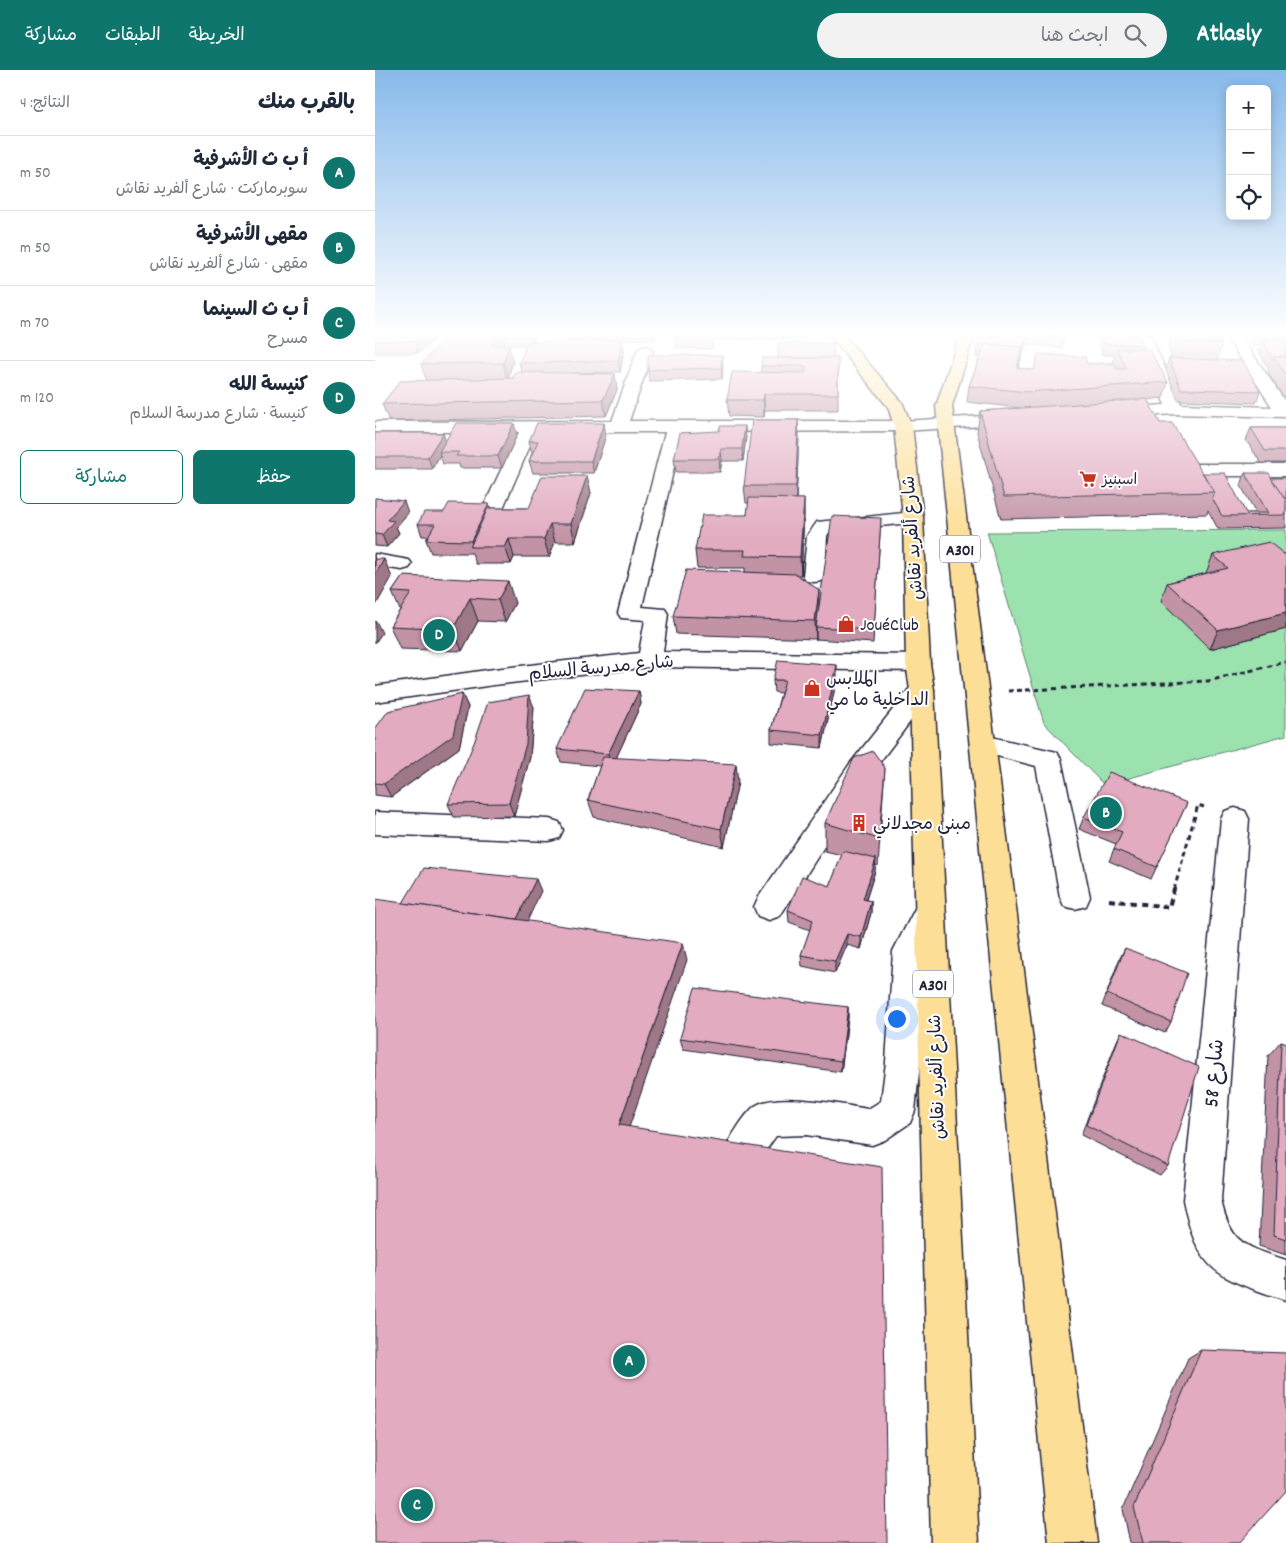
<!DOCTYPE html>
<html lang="ar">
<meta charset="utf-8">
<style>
body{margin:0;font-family:Dekko,"Playpen Sans Arabic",sans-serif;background:#f2f2f3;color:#1f2937;direction:rtl}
.controls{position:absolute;right:15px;top:15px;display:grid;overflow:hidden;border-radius:8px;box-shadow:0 2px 12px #0003}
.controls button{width:45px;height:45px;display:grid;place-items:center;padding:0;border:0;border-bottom:1px solid #e0e1e3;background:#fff;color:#1f2937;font:25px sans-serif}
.you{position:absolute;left:521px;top:948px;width:18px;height:18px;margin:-12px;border:4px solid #fff;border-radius:50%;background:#1a73e8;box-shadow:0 0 0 8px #1a73e833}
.badge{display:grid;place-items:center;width:32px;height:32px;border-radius:50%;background:#0f766e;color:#fff;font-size:16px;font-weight:700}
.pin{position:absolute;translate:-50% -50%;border:2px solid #fff;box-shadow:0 1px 5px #0006}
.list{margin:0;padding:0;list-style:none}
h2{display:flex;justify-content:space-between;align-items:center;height:65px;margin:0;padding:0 20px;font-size:21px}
h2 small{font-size:16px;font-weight:400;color:#747a83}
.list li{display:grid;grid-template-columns:32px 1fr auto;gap:15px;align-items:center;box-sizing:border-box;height:75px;padding:0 20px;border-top:1px solid #e0e1e3}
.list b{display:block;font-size:19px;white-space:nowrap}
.list p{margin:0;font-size:16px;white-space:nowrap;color:#747a83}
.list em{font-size:16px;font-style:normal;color:#747a83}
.actions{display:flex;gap:10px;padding:15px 20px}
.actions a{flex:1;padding:11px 0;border:1px solid #0f766e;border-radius:8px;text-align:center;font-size:18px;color:#0f766e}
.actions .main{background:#0f766e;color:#fff}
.icon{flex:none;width:28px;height:28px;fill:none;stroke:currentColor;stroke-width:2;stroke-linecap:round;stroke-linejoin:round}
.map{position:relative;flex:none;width:911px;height:1473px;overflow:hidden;direction:ltr}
header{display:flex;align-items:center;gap:30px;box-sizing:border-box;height:70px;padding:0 25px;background:#0f766e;color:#fff}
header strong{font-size:24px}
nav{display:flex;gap:28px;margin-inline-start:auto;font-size:18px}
.search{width:350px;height:45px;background:#f2f2f3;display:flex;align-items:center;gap:12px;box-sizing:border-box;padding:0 18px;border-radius:28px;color:#747a83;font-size:19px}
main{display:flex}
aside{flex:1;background:#fff}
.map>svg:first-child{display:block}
.green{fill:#9ce2af;stroke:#5f8275}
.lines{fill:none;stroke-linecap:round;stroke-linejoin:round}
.minor-casing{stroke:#22223b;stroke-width:3}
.highway-casing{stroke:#22223b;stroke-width:3}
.path-far1{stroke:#22223b;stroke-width:3;stroke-dasharray:5 4;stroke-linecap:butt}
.path{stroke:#22223b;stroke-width:4;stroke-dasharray:6 4.5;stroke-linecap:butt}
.minor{fill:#fff;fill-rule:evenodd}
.highway{fill:#fcde96;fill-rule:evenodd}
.wall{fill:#c293a5;stroke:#22223b;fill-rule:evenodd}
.shaded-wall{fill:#9e7886;stroke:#22223b}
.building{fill:#e2abc0;stroke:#22223b}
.labels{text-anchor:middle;stroke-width:4;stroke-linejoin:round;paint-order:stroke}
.far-poi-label{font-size:15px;fill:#22223b;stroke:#fff;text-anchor:start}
.shield{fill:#fff;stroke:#646476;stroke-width:1}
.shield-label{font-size:16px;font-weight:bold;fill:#22223b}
.street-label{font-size:18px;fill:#22223b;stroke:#fff}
.poi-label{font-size:18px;fill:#22223b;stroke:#fff;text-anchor:start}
.near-street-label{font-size:21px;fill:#22223b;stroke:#fff}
</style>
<header>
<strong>Atlasly</strong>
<div class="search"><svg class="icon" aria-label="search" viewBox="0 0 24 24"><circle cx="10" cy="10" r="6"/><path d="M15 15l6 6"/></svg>ابحث هنا</div>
<nav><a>الخريطة</a><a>الطبقات</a><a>مشاركة</a></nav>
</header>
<main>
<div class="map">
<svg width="911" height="1473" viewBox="0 0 911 1473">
<rect width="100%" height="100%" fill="#fff"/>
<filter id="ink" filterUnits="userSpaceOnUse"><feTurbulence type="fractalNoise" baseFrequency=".02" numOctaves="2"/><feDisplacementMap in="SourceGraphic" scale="10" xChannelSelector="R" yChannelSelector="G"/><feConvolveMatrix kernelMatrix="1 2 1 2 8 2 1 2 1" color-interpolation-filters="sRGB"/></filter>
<g filter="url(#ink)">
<path class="green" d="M911,460V665L729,715L669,653L612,462Z"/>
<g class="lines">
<g class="minor-casing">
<g id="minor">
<path d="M761,265H775L806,334L897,337L850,265H865L911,333V347L800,344L740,348L734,347L732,343L734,339L740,338L790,335Z"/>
<path d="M270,276L275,278L278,281L254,351H528L640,344L646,345L649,349L646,353L640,354L528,361L307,362L267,537L290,539L293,544L288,582L543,585L551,588L555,593L551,598L543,601L275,597L119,615L0,632V616L119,599L264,583L270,550L246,548L243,543L290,362H161L128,438L125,442L118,444L111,442L108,438L144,362H0V352L237,351L262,281L265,278Z"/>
<path d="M814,394H911V406H814L807,404L805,400L807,396Z"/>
<path d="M538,442L545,444L548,448L545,452L455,461L452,466L450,506L447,511L439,512L431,511L428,506L432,466L442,452Z"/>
<path d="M0,484L34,490L37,494L34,498L27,500L0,496Z"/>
<path d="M547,612L556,614L559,620L492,709L405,846L394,850L383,846L379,837L383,828L474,695L538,614Z"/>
<path d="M608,665L682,682L686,689L715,827L711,836L700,839L689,836L685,827L661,696L599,680L595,674L599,668Z"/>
<path d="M860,738L870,741L874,749L846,1130C856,1175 870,1176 911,1190V1230C844,1208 823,1204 808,1130L846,749L850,741Z"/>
<path d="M0,742L174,749L184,752L188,760L184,768L174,771L0,764Z"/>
<path d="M555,827L566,831L570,840L550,881L545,992L540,1041L535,1053L510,1070L497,1075L431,1065L401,1066L377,1100L364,1105L351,1100L346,1087C351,1075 369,1044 380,1036C401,1021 468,1035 493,1039L506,1031L511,992L518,881L544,831Z"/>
</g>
</g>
<g class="highway-casing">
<g id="highway">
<path d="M454,265H469L527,332L537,356L548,448L555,593L559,620L604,1473H556L535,620L531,593L528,448L519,356L513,337Z"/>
<path d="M585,265H599L577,336L722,1473H674L561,336Z"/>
</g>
</g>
<g class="path-far1">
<path d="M633,621L833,611L911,592"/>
<path d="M799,820L823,735L829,737"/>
</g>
<path class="path" d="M734,830L794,837L799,819"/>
<use href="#minor" class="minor"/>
<use href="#highway" class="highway"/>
</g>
<g class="wall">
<path d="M0,265H65L43,283H0Z"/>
<path d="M74,265H161L158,272L194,271L192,265H281V269L247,270L249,281L245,302L198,303L240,304L242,320L231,346L14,351L7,334L51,310L46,294ZM130,275H152L144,293L147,302L138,308H133L138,292L129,276Z"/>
<path d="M299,265H429V269H337V279L301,278Z"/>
<path d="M606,265H689L687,278L650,274L643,298L659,300L712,294L738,293L740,285H727L724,265H764L768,275L767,279L793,312L788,328L772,330L785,353L828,403L871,443H881L866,416L870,403L896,408H911V458L843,459L833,440L832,444L626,449L602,362L605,341L646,338L592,332L594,316L605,287H601L602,276Z"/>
<path d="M796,265H843L847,274L842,290L885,321L881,333L803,330L791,300L794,288L797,289L793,276Z"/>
<path d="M875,265H911V331L893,303L894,301L884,281L886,275H878Z"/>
<path d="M458,288H463V340H390L389,347L354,346L352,330L386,302V296Z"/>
<path d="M348,296L347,309L274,311L273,300Z"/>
<path d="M423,350L424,367L421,429H429V446L426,505H423L444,531L506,448L498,573L441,569L301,564L298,546L370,502V498H322L320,480L372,445L374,433H371L369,416Z"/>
<path d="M876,358H911V393H886L871,370Z"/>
<path d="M0,363H68L70,371L142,365L127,398H85L84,394H68L65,385L57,399H0Z"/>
<path d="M231,365L219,403H158L154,391L157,383L154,371Z"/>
<path d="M371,367L368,391H347L345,402H301L299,389Z"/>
<path d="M212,406L216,423L200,472H180L174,487H139L136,494H101L97,483H56L51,470L53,466H47L43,454L69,442L114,434L116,438H154Z"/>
<path d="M0,428L29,431L33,443L21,457L24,463L12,477L0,476Z"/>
<path d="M909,484H911V559L835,579L786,531L792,513L831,503L838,485Z"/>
<path d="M28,506L140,533L130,552L103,551L87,581L25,579L15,556L25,540L17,522Z"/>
<path d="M462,608L447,678L396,673V660L406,623L399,622L398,610Z"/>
<path d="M264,621L266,634L241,688L363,712L349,777L219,747L213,730L225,696L186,692L182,679Z"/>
<path d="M87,624L93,637L84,678L16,727L0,725V659Z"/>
<path d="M159,637L155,687L139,746L79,747L73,734Z"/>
<path d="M510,698L503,796L500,795V801L491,830L496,831V843L486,879L472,875L460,903L427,896L426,885L435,860L414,852L413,840L455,816L467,785L450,781V753Z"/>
<path d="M812,733L776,809L734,791L741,774L704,759L709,747Z"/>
<path d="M750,878L796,952L790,963L727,936L744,890Z"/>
<path d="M473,937V948L466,1002L308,979L305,968Z"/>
<path d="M746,962L793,1096L785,1105L706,1065L741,973Z"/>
<path d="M906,971L911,973V1185L884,1176L893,986Z"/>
<path d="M826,1280L864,1473H755L748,1439L813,1288Z"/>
</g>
<g class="shaded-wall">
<path d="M48,265H65L43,283L40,271Z"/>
<path d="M122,265H127L130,275L120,290L116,275Z"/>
<path d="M154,265H161L156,275Z"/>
<path d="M651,266L650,277L645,292L647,281Z"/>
<path d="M247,270L249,281L245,302L243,291Z"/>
<path d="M134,276L138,292L132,309L128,293Z"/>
<path d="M647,277L644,293L639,314L642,298Z"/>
<path d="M347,285L348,296L347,309L346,298Z"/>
<path d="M240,304L242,320L231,346L228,330Z"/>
<path d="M389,324L390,340L389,347L388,330Z"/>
<path d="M423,350L424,367L421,433V416Z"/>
<path d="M139,353L142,365L127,398L123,386Z"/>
<path d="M229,353L231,365L219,403L216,391Z"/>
<path d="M370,356L371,367L368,391L367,379Z"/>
<path d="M68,363L72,375L64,382L65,385L57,399L53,387Z"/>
<path d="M346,379L347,391L345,402L344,389Z"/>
<path d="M212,406L216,423L200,472L196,454Z"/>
<path d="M429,429V446L426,505L425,487Z"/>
<path d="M29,431L33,443L21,457L24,463L12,477L7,465L12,450Z"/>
<path d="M114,434L118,446L98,477L96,471Z"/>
<path d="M175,454L180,472L174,487L169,469Z"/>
<path d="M134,469L139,487L136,494L130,477Z"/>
<path d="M9,489L17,507L0,537V505Z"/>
<path d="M133,511L140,533L130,552L123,530Z"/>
<path d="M444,520V538L441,557V570L440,551Z"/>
<path d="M95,528L103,551L87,581L78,559Z"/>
<path d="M911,543V559L835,579L843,560Z"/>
<path d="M1,551L7,563L0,573V552Z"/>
<path d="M462,595V608L447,678V665Z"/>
<path d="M264,621L266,634L237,697L233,684Z"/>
<path d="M87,624L93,637L84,678L16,727L9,714Z"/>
<path d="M154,625L159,637L155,687L139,746L134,733Z"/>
<path d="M361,694L363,712L349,777L346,759Z"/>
<path d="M501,789L500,801L487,841L488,829Z"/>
<path d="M161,809L166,821L146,865L140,853Z"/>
<path d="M496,831V843L486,879V867Z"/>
<path d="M472,864V875L460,903V891Z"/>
<path d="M308,873L312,890L250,1069L244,1055Z"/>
<path d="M473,937V948L466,1002V991Z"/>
</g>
<g class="building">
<path d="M0,265H48L40,271H0Z"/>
<path d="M74,265H122L116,275L134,276L128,293L46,294Z"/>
<path d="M606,265H642L651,266L647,281L646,280L647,277L610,274L609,276H602Z"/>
<path d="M673,265H689V267Z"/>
<path d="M728,265H764L768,275L730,274Z"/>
<path d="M805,265H843L847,274L808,272Z"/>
<path d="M247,270L243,291L144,293L153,272Z"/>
<path d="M888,270L911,271V287H899L898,290Z"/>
<path d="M404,273H458V288H403Z"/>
<path d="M610,274L647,277L642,298L659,300L663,284L710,287L712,294L739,293L742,299H752L742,279H774L793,312L652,322L594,316Z"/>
<path d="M273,285H347L346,298L273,300Z"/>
<path d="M899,287H911V306Z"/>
<path d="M387,288H463V324H389L388,330H352L357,302L430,303V296H386Z"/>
<path d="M794,288L868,291L885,321L806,319Z"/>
<path d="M141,302L240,304L228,330L7,334L25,311L138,308Z"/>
<path d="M772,329L785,353H797L839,422L629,427L605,341Z"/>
<path d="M377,350H423L421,416H369Z"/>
<path d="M81,353H139L123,386H81L84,382H64Z"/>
<path d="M162,353H229L216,391H154L163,371H154Z"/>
<path d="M345,356H370L367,379H346L344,389H299L305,363L344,361Z"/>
<path d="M876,358H911V381H890Z"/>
<path d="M0,363H68L53,387H0Z"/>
<path d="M828,403H850L871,443H893L870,403H894L909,428H911V445L847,446L837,428L839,422Z"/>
<path d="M167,406H212L196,454H175L169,469H134L130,477H95L113,438H154Z"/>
<path d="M896,408H911V428H909Z"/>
<path d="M0,428L29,431L12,450L19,451L7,465L0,464Z"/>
<path d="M374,428L429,429L425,487L369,486L370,480H320L327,445H372Z"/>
<path d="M74,433L114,434L96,471L51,470L60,454H43L49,442H69Z"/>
<path d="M457,446L506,448L499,560L441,557Z"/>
<path d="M894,472L909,484H911V543L843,560L792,513L853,498L838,485Z"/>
<path d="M0,489H9L0,505Z"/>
<path d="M311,500L421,504L444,520L440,551L298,546Z"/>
<path d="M28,506L133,511L123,530L95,528L78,559L15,556L36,523L17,522Z"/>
<path d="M403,590L462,595L447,665L396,660L410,610H398Z"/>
<path d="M210,618L264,621L233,684L182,679Z"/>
<path d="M87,624L78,665L9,714L0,713V659L13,641Z"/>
<path d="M154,625L151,674L134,733L73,734L99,673L113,632Z"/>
<path d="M498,681L510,698L504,769L450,753L479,688Z"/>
<path d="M228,687L361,694L346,759L213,730Z"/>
<path d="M734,702L812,733L782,797L739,779L747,762L709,747Z"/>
<path d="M468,781L501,789L488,829L496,831L486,867L472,864L460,891L426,885L438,850L413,840L427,806L455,816Z"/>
<path d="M49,798L161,809L142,849L28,833Z"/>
<path d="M0,829L308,873L244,1055L507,1097L512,1473H0Z"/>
<path d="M750,878L812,903L796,952L732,924Z"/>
<path d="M320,918L473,937L466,991L305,968Z"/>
<path d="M746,962L824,997L793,1096L711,1055Z"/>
<path d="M906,971L911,973V1169L899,1165Z"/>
<path d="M826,1280L911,1283V1421L864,1473H768L759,1437Z"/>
</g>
</g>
<linearGradient id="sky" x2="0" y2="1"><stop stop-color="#87baeb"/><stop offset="0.56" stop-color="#fff"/><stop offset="1" stop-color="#fff" stop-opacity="0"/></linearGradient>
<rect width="911" height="471" fill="url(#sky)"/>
<defs>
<g id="supermarket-bare" transform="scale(1.35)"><path d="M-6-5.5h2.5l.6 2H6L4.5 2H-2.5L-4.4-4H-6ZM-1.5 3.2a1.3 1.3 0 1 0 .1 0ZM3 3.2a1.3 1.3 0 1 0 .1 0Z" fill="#c8321e" stroke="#fff" stroke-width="2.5" paint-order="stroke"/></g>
<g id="shop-bare" transform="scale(1.35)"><path d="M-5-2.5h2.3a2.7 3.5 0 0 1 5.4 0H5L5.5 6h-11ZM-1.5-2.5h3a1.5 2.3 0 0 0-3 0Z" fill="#c8321e" stroke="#fff" stroke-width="2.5" paint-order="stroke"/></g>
<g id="building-bare" transform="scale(1.35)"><path d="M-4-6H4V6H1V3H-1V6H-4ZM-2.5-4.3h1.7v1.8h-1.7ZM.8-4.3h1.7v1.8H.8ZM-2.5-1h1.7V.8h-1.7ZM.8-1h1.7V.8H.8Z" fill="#c8321e" stroke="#fff" stroke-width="2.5" paint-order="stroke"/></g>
</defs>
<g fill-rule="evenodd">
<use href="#supermarket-bare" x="713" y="409"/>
<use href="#shop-bare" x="471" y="554"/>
<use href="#shop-bare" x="437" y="618"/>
<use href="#building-bare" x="484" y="753"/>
</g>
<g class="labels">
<g class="far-poi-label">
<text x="727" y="414">اسبنيز</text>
</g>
<g class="shield">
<rect x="565" y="465.5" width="40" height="27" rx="4"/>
<rect x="538" y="900.5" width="40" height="27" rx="4"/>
</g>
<g class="shield-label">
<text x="585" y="485">A301</text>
<text x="558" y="920">A301</text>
</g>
<g class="street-label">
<text transform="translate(537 468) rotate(-94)" y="6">شارع ألفريد نقاش</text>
<text transform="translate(226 597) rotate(-5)" y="6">شارع مدرسة السلام</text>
<text transform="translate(561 1007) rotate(-92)" y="6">شارع ألفريد نقاش</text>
</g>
<g class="poi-label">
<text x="485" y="560">JouéClub</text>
<text x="451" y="614">الملابس<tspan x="451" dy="21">الداخلية ما مي</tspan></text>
<text x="498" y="759">مبنى مجدلاني</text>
</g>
<g class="near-street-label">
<text transform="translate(838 1003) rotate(-85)" y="7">شارع 58</text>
</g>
</g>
</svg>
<div class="controls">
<button>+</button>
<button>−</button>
<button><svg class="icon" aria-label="locate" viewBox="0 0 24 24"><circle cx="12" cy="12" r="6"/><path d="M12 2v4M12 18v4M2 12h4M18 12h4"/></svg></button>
</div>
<div class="you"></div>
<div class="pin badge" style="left:254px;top:1291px">A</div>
<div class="pin badge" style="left:731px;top:743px">B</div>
<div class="pin badge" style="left:42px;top:1435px">C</div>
<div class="pin badge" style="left:64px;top:565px">D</div>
</div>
<aside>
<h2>بالقرب منك<small>النتائج: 4</small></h2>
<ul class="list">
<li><span class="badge">A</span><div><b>أ ب ث الأشرفية</b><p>سوبرماركت · شارع ألفريد نقاش</p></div><em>50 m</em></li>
<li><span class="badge">B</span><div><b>مقهى الأشرفية</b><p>مقهى · شارع ألفريد نقاش</p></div><em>50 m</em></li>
<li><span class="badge">C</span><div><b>أ ب ث السينما</b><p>مسرح</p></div><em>70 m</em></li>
<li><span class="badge">D</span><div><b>كنيسة الله</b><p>كنيسة · شارع مدرسة السلام</p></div><em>120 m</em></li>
</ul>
<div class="actions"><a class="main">حفظ</a><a>مشاركة</a></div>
</aside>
</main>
